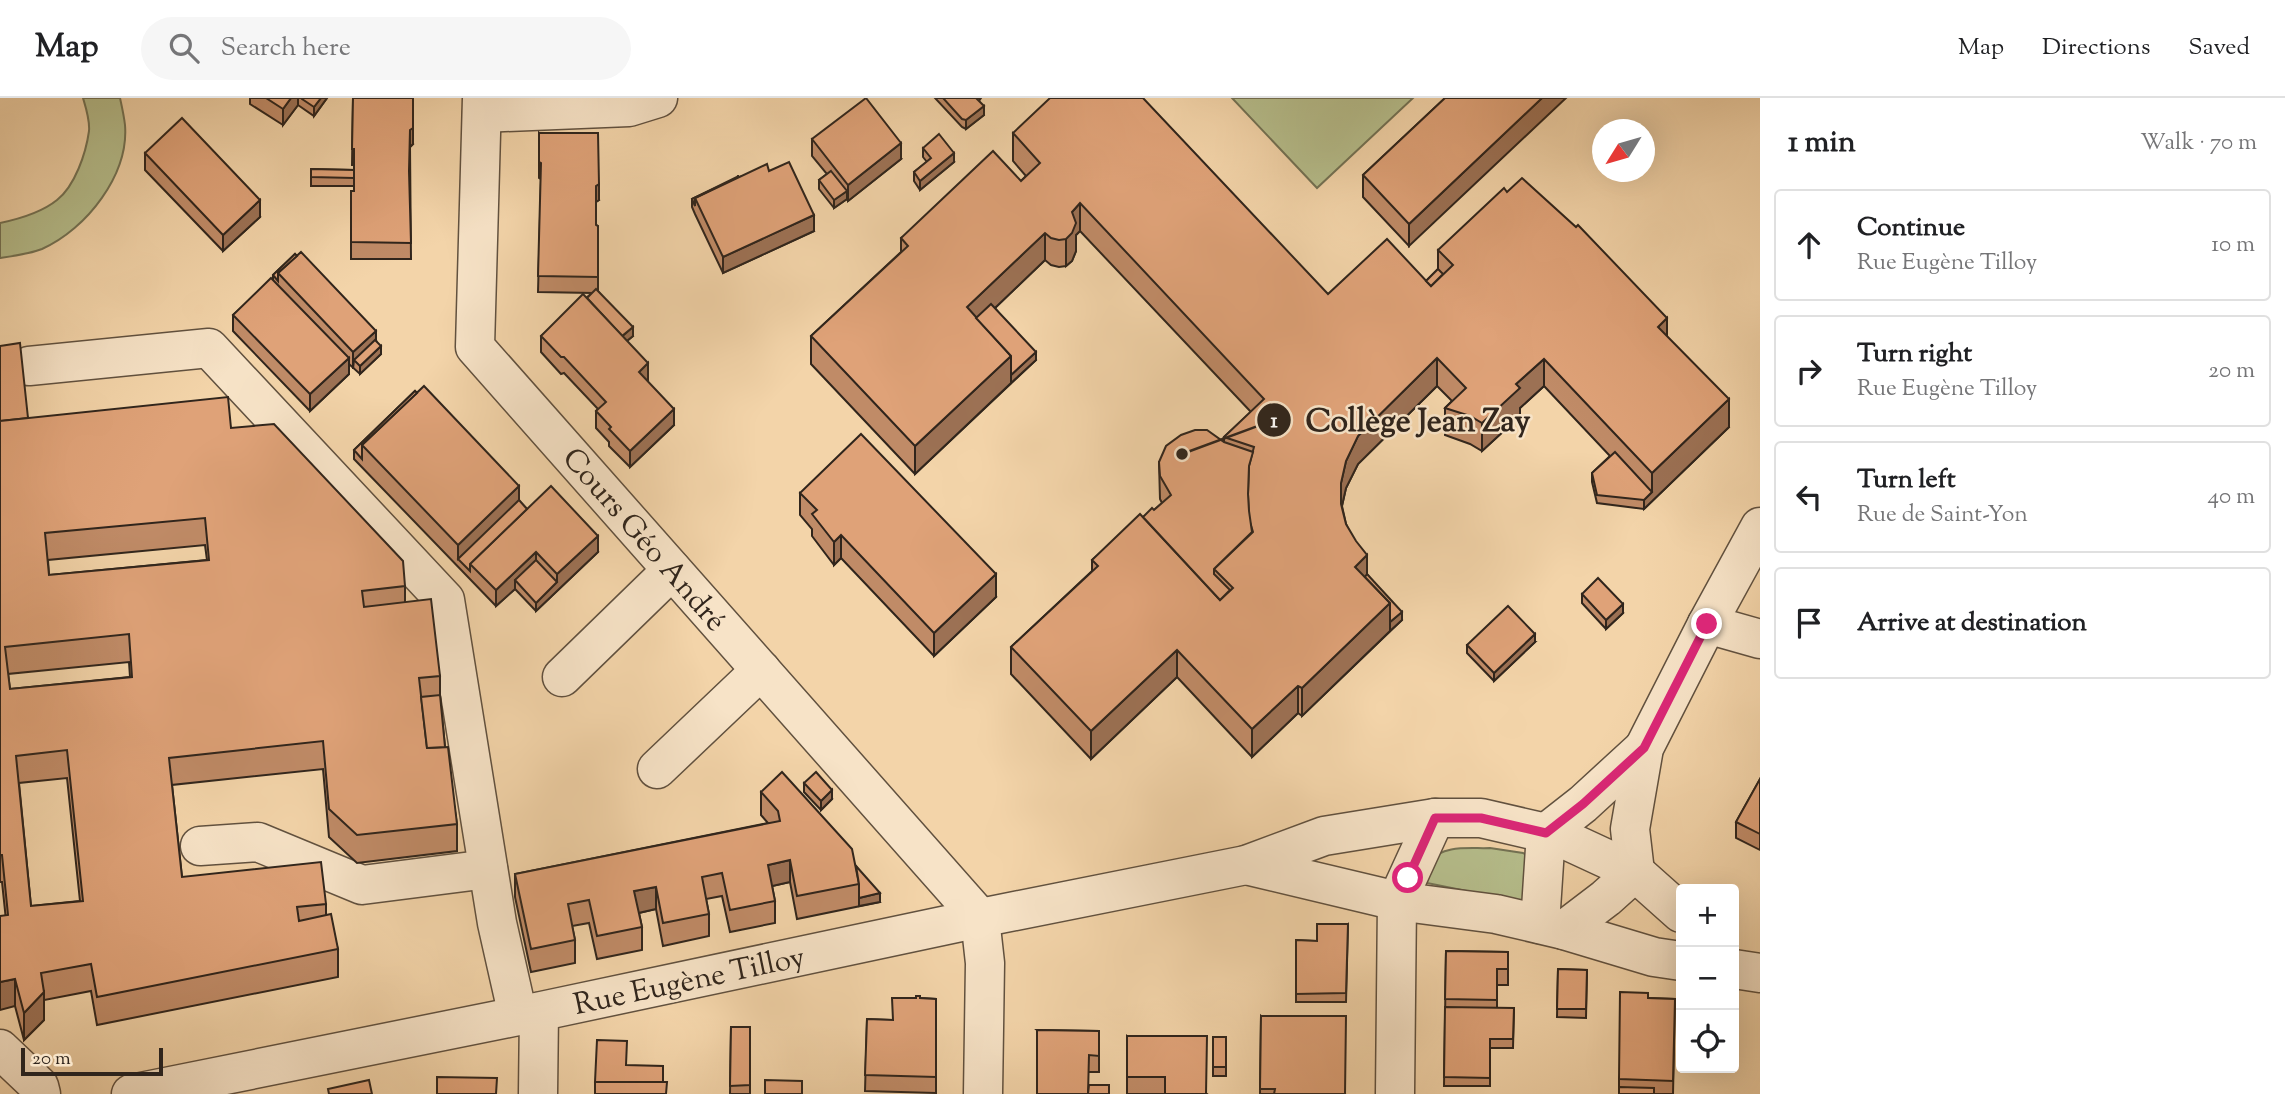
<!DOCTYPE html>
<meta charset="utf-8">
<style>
body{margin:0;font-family:"Sorts Mill Goudy",serif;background:#f6f6f6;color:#202124}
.controls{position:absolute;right:21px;bottom:21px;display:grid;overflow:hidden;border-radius:7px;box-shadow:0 7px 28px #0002}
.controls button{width:63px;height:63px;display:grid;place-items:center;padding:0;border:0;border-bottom:2px solid #e0e0e0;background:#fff;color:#202124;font:35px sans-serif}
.compass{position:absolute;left:1592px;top:21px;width:63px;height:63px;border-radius:50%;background:#fff;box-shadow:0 7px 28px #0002;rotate:233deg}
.scale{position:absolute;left:21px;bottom:18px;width:142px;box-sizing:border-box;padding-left:7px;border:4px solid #30251c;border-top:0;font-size:19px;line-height:24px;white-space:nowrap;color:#30251c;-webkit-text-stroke:5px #f7e3c7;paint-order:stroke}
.stop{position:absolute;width:21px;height:21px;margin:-16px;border:5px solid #db2777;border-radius:50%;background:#fff}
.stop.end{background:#db2777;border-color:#fff;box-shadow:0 2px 7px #0008}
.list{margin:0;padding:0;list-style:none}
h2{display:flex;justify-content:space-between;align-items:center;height:91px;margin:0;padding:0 28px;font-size:30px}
h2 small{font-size:23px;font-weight:400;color:#757577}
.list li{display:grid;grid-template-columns:46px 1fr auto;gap:21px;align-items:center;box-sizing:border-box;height:112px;margin:0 14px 14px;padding:0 14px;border:2px solid #e0e0e0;border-radius:7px}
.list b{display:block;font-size:26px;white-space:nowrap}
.list p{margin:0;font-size:23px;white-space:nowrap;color:#757577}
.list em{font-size:23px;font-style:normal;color:#757577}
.icon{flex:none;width:38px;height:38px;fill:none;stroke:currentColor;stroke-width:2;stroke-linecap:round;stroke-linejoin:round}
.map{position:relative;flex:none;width:1760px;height:996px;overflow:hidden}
header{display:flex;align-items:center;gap:42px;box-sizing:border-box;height:98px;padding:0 35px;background:#fff;border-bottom:2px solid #e0e0e0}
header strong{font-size:33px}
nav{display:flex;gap:38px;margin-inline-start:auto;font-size:24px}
.search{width:490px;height:63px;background:#f6f6f6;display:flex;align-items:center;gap:18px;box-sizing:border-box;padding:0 24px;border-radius:38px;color:#757577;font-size:26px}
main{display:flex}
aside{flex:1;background:#fff}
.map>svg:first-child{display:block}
.green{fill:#b6be8c;stroke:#737254;stroke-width:2}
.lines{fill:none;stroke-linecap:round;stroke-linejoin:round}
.minor-casing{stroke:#61513f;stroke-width:41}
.minor{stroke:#f7e3c7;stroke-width:38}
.wall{fill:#c08b67;stroke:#30251c;stroke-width:2;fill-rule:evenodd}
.shaded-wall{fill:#9c7154;stroke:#30251c;stroke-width:2}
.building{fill:#dfa278;stroke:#30251c;stroke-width:2;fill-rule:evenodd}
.route{stroke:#db2777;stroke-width:9}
.labels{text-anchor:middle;stroke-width:5;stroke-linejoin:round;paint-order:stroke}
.street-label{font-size:30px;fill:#30251c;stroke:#f7e3c7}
.leader{fill:none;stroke:#30251c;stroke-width:2.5}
.callout-dot{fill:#30251c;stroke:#f7e3c7;stroke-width:2.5}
.mark-label{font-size:21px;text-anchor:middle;font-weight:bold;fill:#fff}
.callout-label{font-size:32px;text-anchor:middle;font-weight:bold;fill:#30251c;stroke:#f7e3c7;stroke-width:5;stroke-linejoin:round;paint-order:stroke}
</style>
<header>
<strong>Map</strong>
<div class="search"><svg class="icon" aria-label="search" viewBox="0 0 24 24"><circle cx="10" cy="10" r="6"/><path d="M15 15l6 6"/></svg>Search here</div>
<nav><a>Map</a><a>Directions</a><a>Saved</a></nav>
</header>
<main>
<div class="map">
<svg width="1760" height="996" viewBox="0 0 1760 996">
<rect width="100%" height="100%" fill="#f3d4a9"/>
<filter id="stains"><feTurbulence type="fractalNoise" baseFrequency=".00286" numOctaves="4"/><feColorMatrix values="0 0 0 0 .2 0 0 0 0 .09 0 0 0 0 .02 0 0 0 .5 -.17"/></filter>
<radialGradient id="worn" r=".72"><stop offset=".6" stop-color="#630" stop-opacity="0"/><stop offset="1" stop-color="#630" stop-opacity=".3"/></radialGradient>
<g class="green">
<path d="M83,0H120C122,9 124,18 125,27C129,76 87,131 42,151C29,156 14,158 0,160V125C19,121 41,115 57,102C75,88 86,55 89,33C90,22 86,10 83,0Z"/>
<path d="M1232,0H1413L1317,90Z"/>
<path d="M1490,750L1523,755L1531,760V806L1427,785C1428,778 1427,769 1431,763C1442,746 1473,751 1490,750Z"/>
</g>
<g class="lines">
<g class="minor-casing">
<g id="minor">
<path d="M482,0L475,249L980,820L985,865L983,996"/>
<path d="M482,15L629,9L658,0"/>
<path d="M29,268L209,250L445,502L497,825L518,918"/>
<path d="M1707,526L1760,541"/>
<path d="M562,579L672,472"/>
<path d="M657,671L761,572"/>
<path d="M1546,735L1583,706L1644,650"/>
<path d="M200,748L258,744L362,787L488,771"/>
<path d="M1246,767L1397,803L1496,816L1564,832L1654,859L1681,863"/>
<path d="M1635,774L1630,731L1644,650L1707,526L1760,429"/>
<path d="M1540,826L1546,735"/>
<path d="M1564,832L1606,800L1635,774"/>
<path d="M1734,871L1760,875"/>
<path d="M0,951L39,988L41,996"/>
<path d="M131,996L518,918L980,820L1246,767L1324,738L1435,720H1481L1546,735L1568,743L1635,774L1681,815"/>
<path d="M538,996L539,914"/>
<path d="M1395,996L1397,803L1435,720"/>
</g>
</g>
<use href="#minor" class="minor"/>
</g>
<g class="wall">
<path d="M250,0H327L314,18L298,7L283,27L250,6Z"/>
<path d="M353,0L413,46L410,49L411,161H351V93H354V88H311V71L354,72V67H352Z"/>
<path d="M935,0H981L979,3L984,17L966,31L962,29Z"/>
<path d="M1445,0L1409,148L1363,99V77Z"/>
<path d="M539,35L599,102L596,104V127L598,128V193L633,238L627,243L648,282L647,283L674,327L630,369L609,348V344L596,330V313L598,311L564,275L561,276L541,254V238L592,195L538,194L541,81L539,80Z"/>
<path d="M1013,35L1328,196L1426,183L1438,171V152L1667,239L1729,329L1644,411L1597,405L1592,384V375L1610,358L1544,288L1520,310V318L1482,353L1470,346L1445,337V310L1452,303L1437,288L1358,366L1346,390L1342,408L1346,426L1367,476L1402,522L1302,618L1298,615L1252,659L1177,579L1091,661L1011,576V549L1092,473V462L1143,419L1154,412L1162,405L1160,401L1159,364L1224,344V339L1251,314L1080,133L1076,137V153L1072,163L1066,168L1059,169L1051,167L1045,162L995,210L1036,262L915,376L811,266V238L901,154V140L1021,83L1026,78L1013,63Z"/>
<path d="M812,41L901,61L848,103L847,101L834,110L819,91V82L827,76L812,58Z"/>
<path d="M923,50L954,64L920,92L914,83V74L927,64L923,59Z"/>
<path d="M145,55L260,119L223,153L145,72Z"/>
<path d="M769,73L814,133L723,175L695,116L692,109V101L739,79Z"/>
<path d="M295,156L376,242L381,256L360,276L349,266V276L310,313L233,233V217L273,182V177Z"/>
<path d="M0,248L28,320L231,330L405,488V504L440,578V597L445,649L457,726V753L357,765L329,739L323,671L172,687L182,779L326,806V817L338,851V879L97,927L91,893L44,902V922L24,942L15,908L2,784H0ZM205,447L207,462L49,477L48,462ZM129,564L130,579L10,591L8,576ZM67,680L80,803L31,808L19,685Z"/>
<path d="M415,293L527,411L598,454L536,513L515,491L496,508L354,361V352Z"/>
<path d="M800,395L996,499L934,558L841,460L834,467L812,438V431L800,417Z"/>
<path d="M1582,496L1623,515L1606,531L1582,505Z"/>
<path d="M1535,544L1494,583L1467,555V547Z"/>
<path d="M1760,681V752L1736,740V724Z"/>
<path d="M804,685L832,701L821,712L804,694Z"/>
<path d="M761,694L856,768L880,804L797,821L790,784L772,788L775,803V825L730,834L722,798L706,801L709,816V838L663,848L656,811L639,815L642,829V852L597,861L589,825L572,828L575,842V865L531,874L515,799V776L768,725L761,717Z"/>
<path d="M1348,826L1346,904H1296V842L1317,843Z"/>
<path d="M1446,853L1508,854V887H1497V910H1514L1513,950H1490V988H1444Z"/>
<path d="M1558,871L1587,872L1586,920L1557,919Z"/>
<path d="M920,900L936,901V995L865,993L867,921L892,922Z"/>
<path d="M1648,900L1675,901L1673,996H1619V981Z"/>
<path d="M1261,918L1345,996H1260Z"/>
<path d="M731,929H750V996H730Z"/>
<path d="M1037,932L1099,933V974H1089Z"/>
<path d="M1127,938L1207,996H1127Z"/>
<rect x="1213" y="939" width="13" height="39"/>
</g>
<g class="shaded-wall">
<path d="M291,0H298V7L283,27V11Z"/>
<path d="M321,0H327L314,18V9Z"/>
<path d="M413,0V46L410,49V32Z"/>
<path d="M1542,0H1566L1409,148V126Z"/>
<path d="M984,8V17L966,31V22Z"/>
<path d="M901,45V61L848,103V87Z"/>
<path d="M954,55V64L920,92V83Z"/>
<path d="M599,86V102L596,104V88Z"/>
<path d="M847,93V101L834,110V102Z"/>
<path d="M260,102V119L223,153V137Z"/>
<path d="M1080,105V133L1076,137V153L1072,163L1066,168V141L1072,114Z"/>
<path d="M814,117V133L723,175V159Z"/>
<path d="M1045,135V162L971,233L967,209Z"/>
<path d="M1667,220V248L1658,229Z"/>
<path d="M633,229V238L618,250V242Z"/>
<path d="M376,233V250L354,262L353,271V254Z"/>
<path d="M381,248V256L360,276V268Z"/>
<path d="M1036,254V262L1011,285V277Z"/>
<path d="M1011,258V285L915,376V348Z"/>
<path d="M349,260V276L310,313V296Z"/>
<path d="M1437,260V288L1358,366L1346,390L1341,412V385L1346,363L1358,338Z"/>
<path d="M1544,261V288L1520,310V318L1482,353V325L1516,286Z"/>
<path d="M648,265V282L639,290V274Z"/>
<path d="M1729,301V329L1644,411V402L1652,394V375Z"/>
<path d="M674,311V327L630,369V353Z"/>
<path d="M519,388V411L458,461V447Z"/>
<path d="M841,437V460L834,467V444Z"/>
<path d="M598,438V454L536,513V505L557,484V476Z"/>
<path d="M536,454V470L515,482V491L496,508V492Z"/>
<path d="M1367,457V485L1355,469Z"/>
<path d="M996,476V499L934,558V535Z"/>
<path d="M1390,505V533L1302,618V590Z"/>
<path d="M1623,506V515L1606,531V522Z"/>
<path d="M1402,514V522L1390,533V524Z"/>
<path d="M1535,536V544L1494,583V575Z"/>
<path d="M1177,552V579L1091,661V633Z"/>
<path d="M1298,588V615L1252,659V631Z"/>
<path d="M832,692V701L821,712V703Z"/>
<path d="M790,762V784L768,789V767Z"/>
<path d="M656,789V811L634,816V793Z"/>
<path d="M880,795V804L859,808V800Z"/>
<path d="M15,881V908L0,912V884Z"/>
<path d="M44,894V922L24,942V915Z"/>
</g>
<g class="building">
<path d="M266,0H291L283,11Z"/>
<path d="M302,0H321L314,9L302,1Z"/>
<path d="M353,0H413V30L410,32L409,73L411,145L351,144V93H354V51H352Z"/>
<path d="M866,0L901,45L848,87L812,41Z"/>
<path d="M943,0H976L984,8L966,22L962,21Z"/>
<path d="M1050,0H1143L1328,196L1387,141L1431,188L1453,167L1438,152L1504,90L1507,94L1522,80L1576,129L1578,127L1667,220L1658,229L1729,301L1652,375L1544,261L1516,286L1520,290L1482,325L1470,318L1445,310L1466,290L1437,260L1358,338L1346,363L1341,385V406L1346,426L1356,443L1367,457L1355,469L1390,505L1302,590L1298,588L1252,631L1177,552L1091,633L1011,549L1098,468L1092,462L1140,416L1220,502L1233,490L1214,471L1253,434L1249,421L1248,396L1249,368L1254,349L1224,339L1264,301L1080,105L1072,114L1076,125L1072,135L1066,141L1059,142L1051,140L1045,135L967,209L1011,258L915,348L811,238L908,148L901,140L993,53L1021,83L1040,65L1013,35Z"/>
<path d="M1445,0H1542L1409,126L1363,77Z"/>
<path d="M182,20L260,102L223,137L145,55Z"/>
<path d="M539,35H598L599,86L596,88V127L598,128V179L538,178L541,65L539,64Z"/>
<path d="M939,36L954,55L920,83L914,74L931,60L923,50Z"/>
<path d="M789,64L814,117L723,159L695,100L767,66L769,73Z"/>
<path d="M311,71L354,72V80L311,79Z"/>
<path d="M831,73L847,93L834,102L819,82Z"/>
<path d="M739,78L695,100V108L692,101Z"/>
<path d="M301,154L376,233L353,254L278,175Z"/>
<path d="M295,156L297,158L278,175V183L273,177Z"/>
<path d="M1438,171L1443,176L1431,188L1426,183Z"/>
<path d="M271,180L349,260L310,296L233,217Z"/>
<path d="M596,191L633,229L622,238L587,200Z"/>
<path d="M583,196L648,265L639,274L674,311L630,353L609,331L611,329L596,313L606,304L564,259H561L541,238Z"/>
<path d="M991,206L1036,254L1011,277V258L976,220Z"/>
<path d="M375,242L381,248L360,268L354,262Z"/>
<path d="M20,245L28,320L0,323V248Z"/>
<path d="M424,288L519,388L458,447L362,347Z"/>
<path d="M415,293L417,295L362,347V361L354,352Z"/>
<path d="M228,299L231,330L274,326L403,463L405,488L362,493L364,509L431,501L440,578L419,580L427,650L448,649L457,726L357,737L329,711L323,643L169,660L182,779L321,764L326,806L297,809L299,823L331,816L338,851L97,899L91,866L41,875L44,894L24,915L15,881L0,884V818L8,817L2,757H0V323ZM205,420L209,462L49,477L45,435ZM129,536L132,579L10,591L5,549ZM67,652L83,803L31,808L16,658Z"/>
<path d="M1195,332H1207L1224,344L1253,354L1249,368L1248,396L1249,413L1252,434L1214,471V476L1230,492L1220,502L1143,419L1152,410L1154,412L1171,397L1160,378L1159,364L1166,348L1181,337Z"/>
<path d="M861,336L996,476L934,535L841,437L834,444L812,416L817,412L800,395Z"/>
<path d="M1615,354L1652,394L1644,402L1597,397L1592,375Z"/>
<path d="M551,388L598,438L557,476L536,454L496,492L470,466Z"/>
<path d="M519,402L527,411L470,466V473L458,461Z"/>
<path d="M536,462L557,484L536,505L515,482Z"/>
<path d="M1367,476L1402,514L1390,524V505L1365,479Z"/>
<path d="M1598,480L1623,506L1606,522L1582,496Z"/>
<path d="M1508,508L1535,536L1494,575L1467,547Z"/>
<path d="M440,597L445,649L427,650L421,599Z"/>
<path d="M782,674L852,751L859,786L797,798L790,762L768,767L775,803L730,812L722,775L702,779L709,816L663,825L656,789L634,793L642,829L597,838L589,802L568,806L575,842L531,851L515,776L780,723L778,713L761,694Z"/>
<path d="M816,674L832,692L821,703L804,685Z"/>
<path d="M1760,681V736L1736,724Z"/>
<path d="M856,768L880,795L859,800V786Z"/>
<path d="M1317,826H1348L1346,895L1296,896V842L1317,843Z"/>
<path d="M1446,853L1508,854V871H1497V902L1445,901Z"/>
<path d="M1558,871L1587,872L1586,911H1557Z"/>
<path d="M1620,894L1648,895V900L1675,901L1673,983L1619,981Z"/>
<path d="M916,898H920V900L936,901V979L865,977L867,921L893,922L892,900H916Z"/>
<path d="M1445,909L1514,910L1513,941H1490V980L1444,979Z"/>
<path d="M1261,918H1346L1345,996H1274L1275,991H1260Z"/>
<path d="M731,929H750V987L730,988Z"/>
<path d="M1037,932L1099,933V958L1089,957L1088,996H1037Z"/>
<path d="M1127,938H1207L1206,996H1165V979H1127Z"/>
<rect x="1213" y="939" width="13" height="30"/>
<path d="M597,942L627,943L626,967L663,968V984H595Z"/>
<path d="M437,979L497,980L496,996H437Z"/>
<path d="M369,982L372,996H329L328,991Z"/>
<path d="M765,982L802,983V996H765Z"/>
<path d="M595,984H667L666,996H595Z"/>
<path d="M1089,987H1109V996H1088Z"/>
<path d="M1619,989L1654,990V996H1619Z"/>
</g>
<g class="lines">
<path class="route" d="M1408,780L1435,720H1481L1546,735L1583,706L1644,650L1707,526"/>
</g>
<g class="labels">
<g class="street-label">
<text transform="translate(645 441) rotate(49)" y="10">Cours Géo André</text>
<text transform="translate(689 882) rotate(-12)" y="10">Rue Eugène Tilloy</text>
</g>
</g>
<path class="leader" d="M1182 356L1274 322"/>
<g class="callout-dot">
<circle cx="1182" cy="356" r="7"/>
<circle cx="1274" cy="322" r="18"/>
</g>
<g class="mark-label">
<text x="1274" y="329">1</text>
</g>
<g class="callout-label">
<text x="1418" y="333">Collège Jean Zay</text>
</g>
<rect width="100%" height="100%" filter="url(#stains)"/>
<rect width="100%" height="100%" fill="url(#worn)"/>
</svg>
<div class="controls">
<button>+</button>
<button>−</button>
<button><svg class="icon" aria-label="locate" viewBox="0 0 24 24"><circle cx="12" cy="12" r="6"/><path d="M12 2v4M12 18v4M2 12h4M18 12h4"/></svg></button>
</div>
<svg class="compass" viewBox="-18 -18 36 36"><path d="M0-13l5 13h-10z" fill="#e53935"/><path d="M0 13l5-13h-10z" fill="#757577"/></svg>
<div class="scale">20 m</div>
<div class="stop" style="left:1408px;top:780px"></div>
<div class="stop end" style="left:1707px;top:526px"></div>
</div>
<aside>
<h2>1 min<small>Walk · 70 m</small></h2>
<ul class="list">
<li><svg class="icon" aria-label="ahead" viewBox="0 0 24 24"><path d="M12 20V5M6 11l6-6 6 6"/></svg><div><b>Continue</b><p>Rue Eugène Tilloy</p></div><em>10 m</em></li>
<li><svg class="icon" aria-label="right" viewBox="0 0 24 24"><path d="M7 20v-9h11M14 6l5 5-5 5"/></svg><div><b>Turn right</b><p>Rue Eugène Tilloy</p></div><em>20 m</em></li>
<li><svg class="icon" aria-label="left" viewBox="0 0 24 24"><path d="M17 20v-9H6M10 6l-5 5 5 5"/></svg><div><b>Turn left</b><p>Rue de Saint-Yon</p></div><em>40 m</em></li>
<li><svg class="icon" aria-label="arrive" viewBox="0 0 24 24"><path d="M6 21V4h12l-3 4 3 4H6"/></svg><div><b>Arrive at destination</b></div></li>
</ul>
</aside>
</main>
